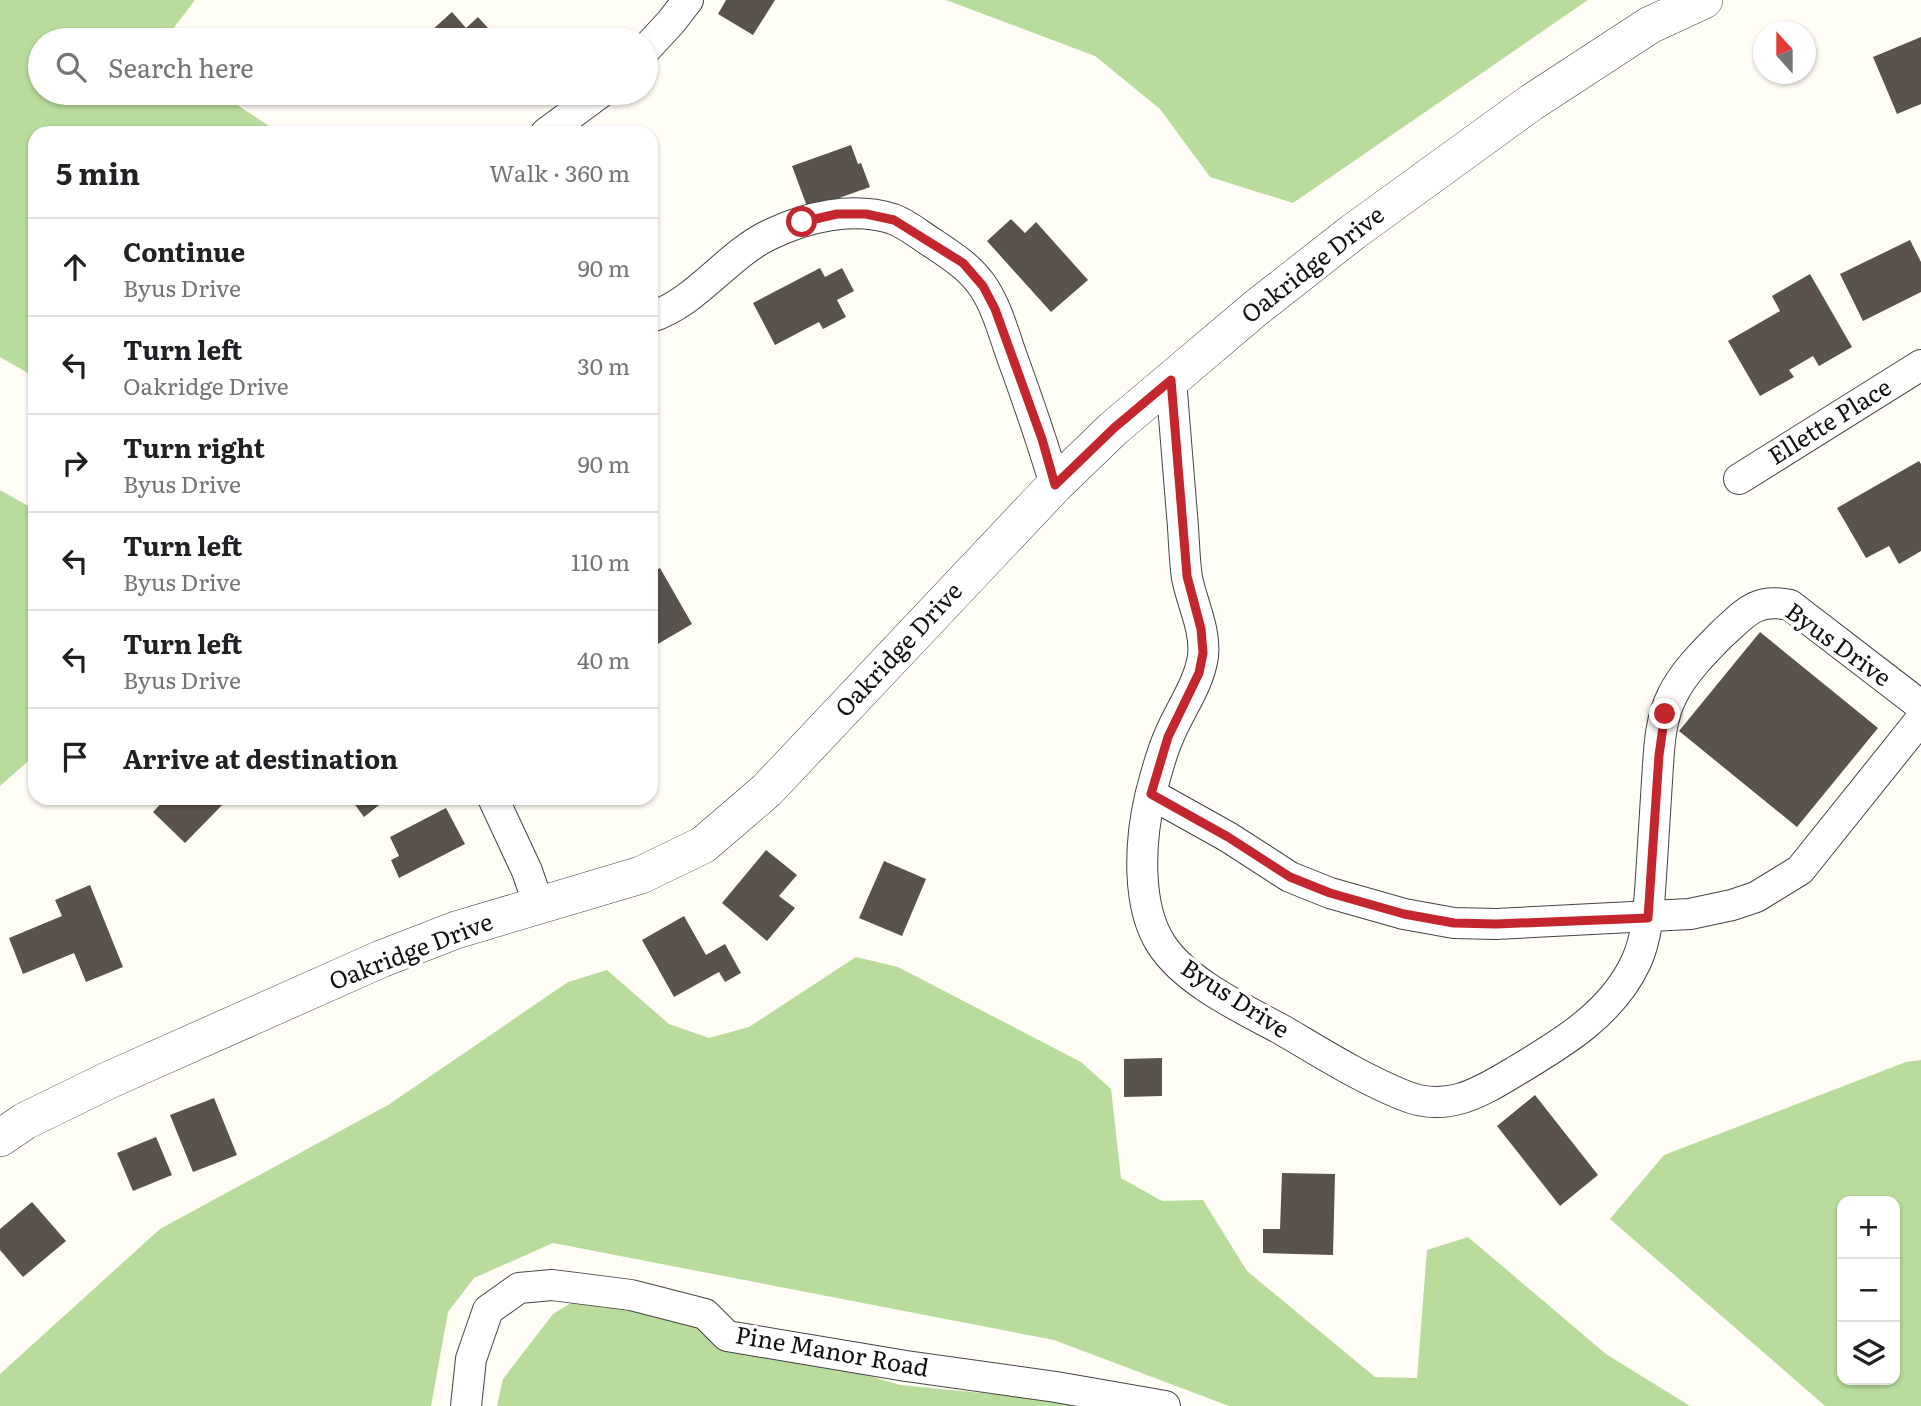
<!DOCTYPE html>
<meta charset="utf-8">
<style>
body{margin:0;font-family:Literata,serif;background:#f6f6f6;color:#202124}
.controls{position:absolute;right:21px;bottom:21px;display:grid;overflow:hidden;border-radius:14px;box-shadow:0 2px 5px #0004}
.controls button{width:63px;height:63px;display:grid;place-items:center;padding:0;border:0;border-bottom:2px solid #e0e0e0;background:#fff;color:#202124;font:35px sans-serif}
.compass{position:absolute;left:1753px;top:21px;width:63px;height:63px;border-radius:50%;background:#fff;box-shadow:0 2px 5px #0004;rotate:339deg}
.stop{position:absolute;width:21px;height:21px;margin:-16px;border:5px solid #c4262e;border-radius:50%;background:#fff}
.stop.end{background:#c4262e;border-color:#fff;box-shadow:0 2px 7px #0008}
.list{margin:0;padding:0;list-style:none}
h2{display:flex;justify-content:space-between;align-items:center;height:91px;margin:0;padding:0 28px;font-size:30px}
h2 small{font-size:23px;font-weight:400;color:#757577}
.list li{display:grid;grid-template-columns:46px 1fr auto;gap:21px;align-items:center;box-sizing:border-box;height:98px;padding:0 28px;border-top:2px solid #e0e0e0}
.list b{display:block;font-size:26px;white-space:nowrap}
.list p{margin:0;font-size:23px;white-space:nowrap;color:#757577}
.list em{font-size:23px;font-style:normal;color:#757577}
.icon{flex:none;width:38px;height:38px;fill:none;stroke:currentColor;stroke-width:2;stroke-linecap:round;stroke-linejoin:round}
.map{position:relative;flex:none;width:1921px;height:1406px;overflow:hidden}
.search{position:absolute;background:#fff;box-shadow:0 2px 5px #0004;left:28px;top:28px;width:630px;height:77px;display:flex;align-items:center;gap:18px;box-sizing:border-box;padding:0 24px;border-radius:38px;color:#757577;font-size:26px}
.panel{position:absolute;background:#fff;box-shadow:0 2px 5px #0004;left:28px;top:126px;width:630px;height:679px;border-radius:21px}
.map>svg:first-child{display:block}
.forest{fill:#b9dc9c;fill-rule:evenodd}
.building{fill:#5a524d}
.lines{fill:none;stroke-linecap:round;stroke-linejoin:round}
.minor-casing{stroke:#444;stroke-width:32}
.tertiary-casing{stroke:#444;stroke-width:38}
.minor{stroke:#fff;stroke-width:30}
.tertiary{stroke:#fff;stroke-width:37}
.route{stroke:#c4262e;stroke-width:9}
.labels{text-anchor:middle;stroke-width:7;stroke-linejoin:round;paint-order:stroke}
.street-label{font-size:24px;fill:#111;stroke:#fff}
</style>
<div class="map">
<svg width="1921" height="1406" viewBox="0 0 1921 1406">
<rect width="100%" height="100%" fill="#fffdf5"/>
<g class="forest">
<path d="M0,0H195L166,38L167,40H40V93H219L280,133H35V377L0,357Z"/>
<path d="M946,0H1588L1293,203L1210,177L1160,109L1095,56Z"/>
<path d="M0,490L35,510V755L0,786Z"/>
<path d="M856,957L898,967L1081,1062L1111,1089L1121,1178L1162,1201L1203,1200L1247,1271L1375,1377L1417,1378L1427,1250L1468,1237L1606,1354L1690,1406H1229L1054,1340L553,1243L474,1278L448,1312L431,1406H0V1374L160,1229L388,1105L568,982L607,970L669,1024L709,1038L749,1027Z"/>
<path d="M1921,1060V1406H1825L1610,1219L1664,1155L1906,1062ZM1895,1201V1380H1842V1201Z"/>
<path d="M589,1292L900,1385L1116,1406H497L503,1379L553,1314Z"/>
</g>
<g class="building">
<path d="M726,0H775L753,35L718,14Z"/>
<path d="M452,12L466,28L478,17L498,39L421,40Z"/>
<path d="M1921,37V104L1897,114L1873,57Z"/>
<path d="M851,145L858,164L861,163L870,187L808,209L792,166Z"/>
<path d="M1011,219L1025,233L1036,222L1088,280L1051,312L987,241Z"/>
<path d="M1910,240L1921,262V292L1863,321L1840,274Z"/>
<path d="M820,268L825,277L842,268L854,291L837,300L846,317L823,329L819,322L775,345L753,303Z"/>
<path d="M1810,274L1852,347L1819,366L1813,356L1789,370L1794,377L1760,396L1728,341L1780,311L1772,296Z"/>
<path d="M1919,461L1921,464V551L1899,564L1889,546L1866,558L1837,508Z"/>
<path d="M660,568L692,624L651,648V573Z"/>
<path d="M1760,632L1878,728L1797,827L1679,731Z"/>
<path d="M166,798H229L185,843L153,812Z"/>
<path d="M350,798H388L364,817Z"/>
<path d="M446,808L465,844L399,878L391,860L399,856L390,837Z"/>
<path d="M766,850L797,875L779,896L795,908L767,941L722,903Z"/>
<path d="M884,861L926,879L902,936L859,918Z"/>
<path d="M90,885L123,967L86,982L74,953L23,974L9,938L62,916L55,900Z"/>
<path d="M684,916L706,955L725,944L741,973L725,982L719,972L674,997L642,940Z"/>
<path d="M1162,1058V1096L1124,1097V1059Z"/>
<path d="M1535,1095L1598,1175L1560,1206L1497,1126Z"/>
<path d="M214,1098L237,1155L193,1172L170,1115Z"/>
<path d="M156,1137L172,1175L133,1191L117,1153Z"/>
<path d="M1282,1173L1335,1174L1333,1255L1263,1253V1229H1280Z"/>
<path d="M32,1202L66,1241L23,1277L0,1250V1229Z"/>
</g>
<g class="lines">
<g class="minor-casing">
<g id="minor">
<path d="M646,49L671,22L688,0"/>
<path d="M546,133L600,93"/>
<path d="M651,317C697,302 726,256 769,235C806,217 852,206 893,219C907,224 921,236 934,244C952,256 969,267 982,285C996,305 1003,331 1011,354C1027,398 1042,441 1055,485"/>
<path d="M1171,380C1175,425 1178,470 1182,515C1184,535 1184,557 1187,578C1192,603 1206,630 1203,656C1199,685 1180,709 1169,736C1161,754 1155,777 1150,797C1140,840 1136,905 1161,944C1186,983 1244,1009 1284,1031C1323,1054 1361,1078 1403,1095C1445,1113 1478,1094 1514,1072C1561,1044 1612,1014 1636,962C1648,936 1649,905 1651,877C1653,845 1655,813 1657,781C1659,752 1659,722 1672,696C1683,673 1704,652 1722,634C1746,612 1756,598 1790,605L1919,704L1921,712"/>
<path d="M1739,479L1921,365"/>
<path d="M1151,794L1228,837L1290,877L1330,893L1404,914L1454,923L1496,924L1690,914L1732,905L1756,897L1800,870L1921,719"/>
<path d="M493,798L527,871L539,906"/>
<path d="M466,1406L471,1359L488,1310L519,1288L552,1285L631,1295L705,1314L727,1336L906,1366L1056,1387L1165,1406"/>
</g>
</g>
<g class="tertiary-casing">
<path id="tertiary" d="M0,1138L25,1121L109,1080L381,959L456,930L641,875L703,845L767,790L1055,485L1114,428L1171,380L1256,308L1353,232L1532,102L1650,25L1704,0"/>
</g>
<use href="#minor" class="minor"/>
<use href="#tertiary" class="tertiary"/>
</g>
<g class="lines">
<path class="route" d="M802,222L837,214H866L894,220L963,263L983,286L995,309L1042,439L1055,485L1114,428L1171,380L1187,576L1201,629L1203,653L1199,673L1168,737L1151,794L1228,837L1290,877L1330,893L1404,914L1454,923L1496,924L1648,918L1659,755L1665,714"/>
</g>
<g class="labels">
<g class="street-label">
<text transform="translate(1313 265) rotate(-38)" y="8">Oakridge Drive</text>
<text transform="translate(1830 422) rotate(-32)" y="8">Ellette Place</text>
<text transform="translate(1838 645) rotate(36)" y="8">Byus Drive</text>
<text transform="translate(899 650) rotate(-47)" y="8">Oakridge Drive</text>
<text transform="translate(411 952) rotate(-21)" y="8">Oakridge Drive</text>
<text transform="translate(1235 999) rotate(33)" y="8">Byus Drive</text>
<text transform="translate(832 1352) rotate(10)" y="8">Pine Manor Road</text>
</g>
</g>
</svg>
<div class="controls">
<button>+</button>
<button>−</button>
<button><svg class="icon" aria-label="layers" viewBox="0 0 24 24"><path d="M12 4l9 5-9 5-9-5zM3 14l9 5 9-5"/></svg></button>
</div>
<svg class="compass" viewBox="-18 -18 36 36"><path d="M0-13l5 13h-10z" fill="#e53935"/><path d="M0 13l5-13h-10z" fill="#757577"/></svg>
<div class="stop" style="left:802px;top:222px"></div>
<div class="stop end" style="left:1665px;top:714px"></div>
<div class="search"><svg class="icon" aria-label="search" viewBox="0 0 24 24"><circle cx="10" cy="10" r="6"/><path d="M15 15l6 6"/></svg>Search here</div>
<section class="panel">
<h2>5 min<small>Walk · 360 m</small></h2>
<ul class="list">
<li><svg class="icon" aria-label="ahead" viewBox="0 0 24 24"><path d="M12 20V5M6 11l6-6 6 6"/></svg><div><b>Continue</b><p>Byus Drive</p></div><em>90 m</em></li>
<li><svg class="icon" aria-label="left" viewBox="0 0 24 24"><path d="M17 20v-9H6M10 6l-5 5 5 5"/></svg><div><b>Turn left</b><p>Oakridge Drive</p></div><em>30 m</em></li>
<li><svg class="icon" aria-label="right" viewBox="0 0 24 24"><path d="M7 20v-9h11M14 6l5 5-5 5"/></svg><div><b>Turn right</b><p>Byus Drive</p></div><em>90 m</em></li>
<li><svg class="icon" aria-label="left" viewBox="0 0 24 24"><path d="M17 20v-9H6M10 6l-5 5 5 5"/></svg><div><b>Turn left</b><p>Byus Drive</p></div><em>110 m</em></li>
<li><svg class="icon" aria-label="left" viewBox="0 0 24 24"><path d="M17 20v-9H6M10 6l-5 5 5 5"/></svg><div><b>Turn left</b><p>Byus Drive</p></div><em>40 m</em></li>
<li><svg class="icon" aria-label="arrive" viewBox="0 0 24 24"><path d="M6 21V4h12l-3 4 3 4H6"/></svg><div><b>Arrive at destination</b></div></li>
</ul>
</section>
</div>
